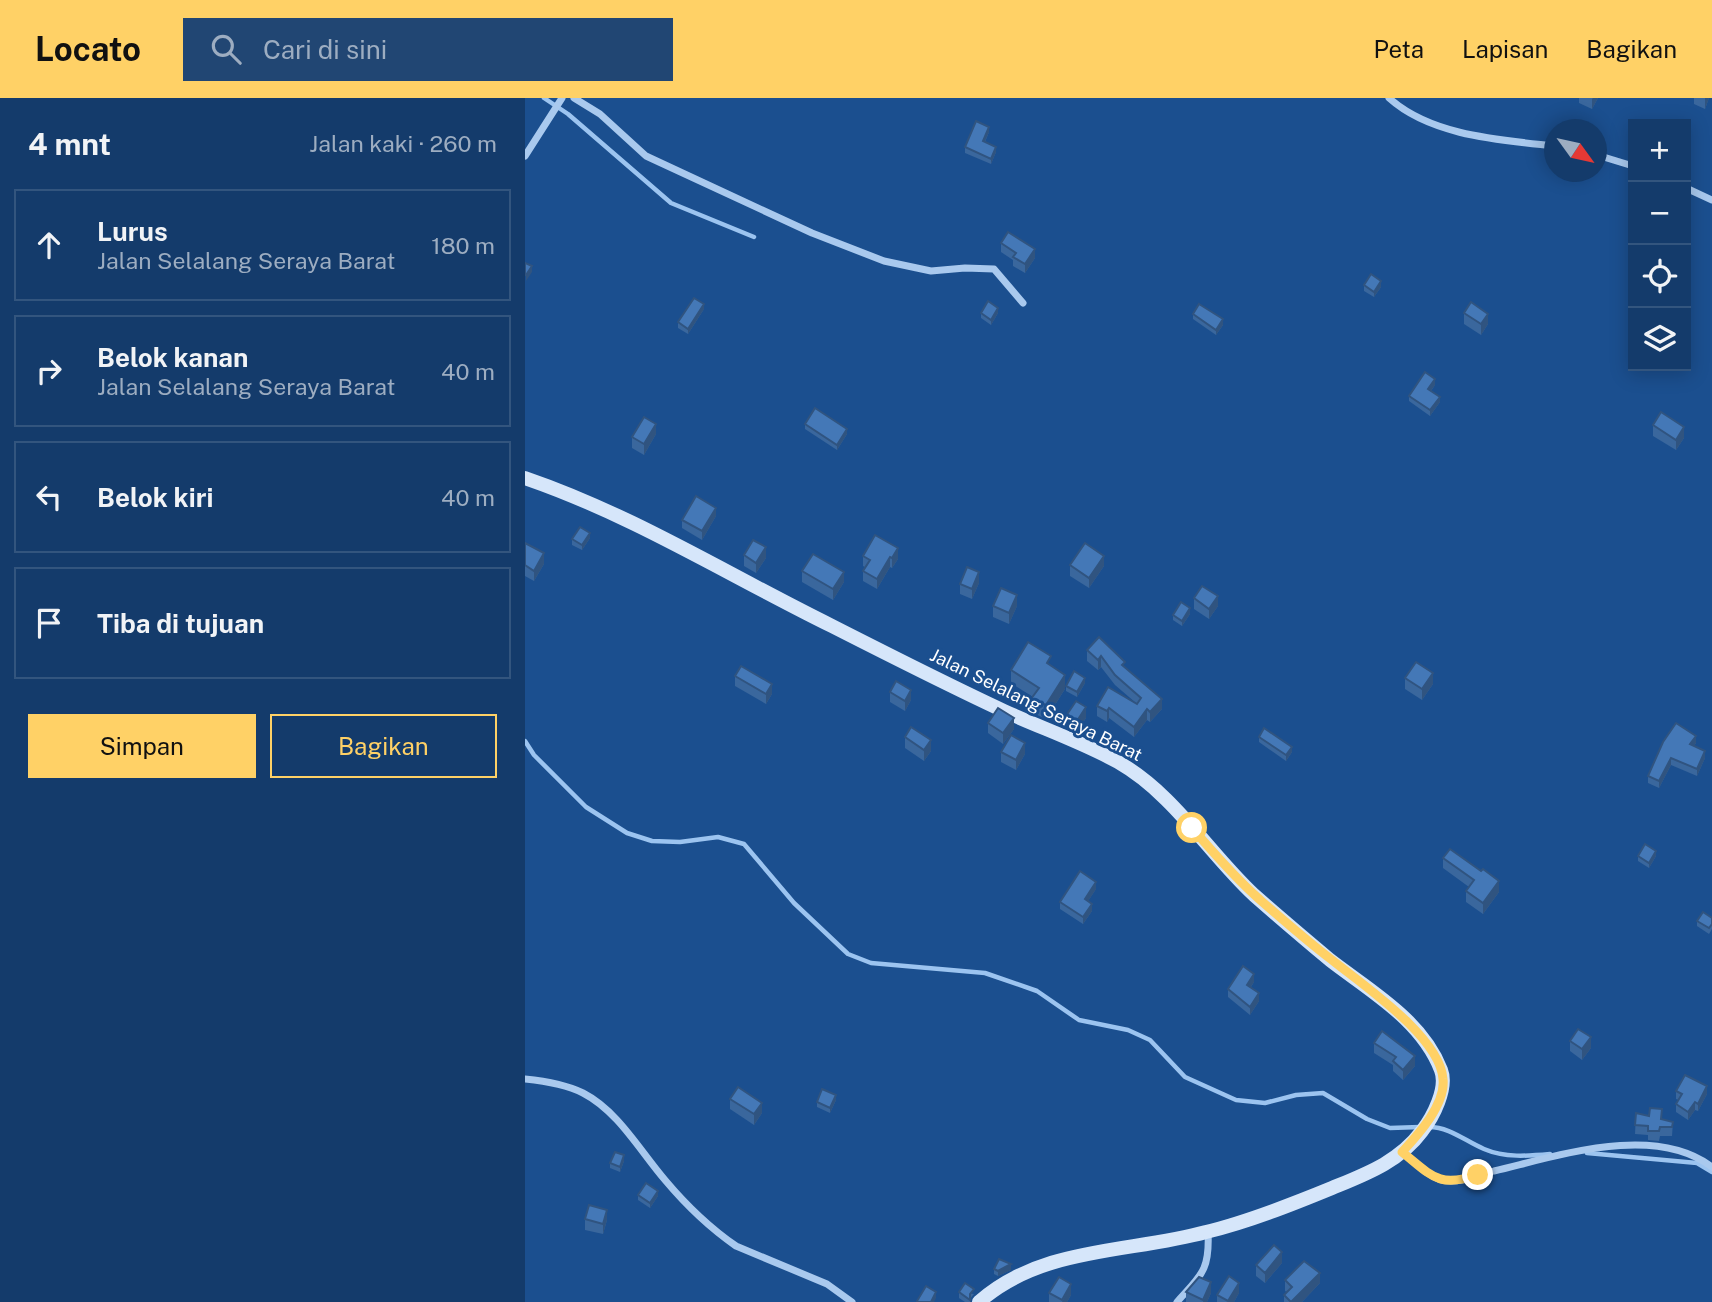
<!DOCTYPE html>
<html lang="id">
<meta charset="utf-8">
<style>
body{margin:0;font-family:"Public Sans",sans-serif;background:#214673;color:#f1f3f6}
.controls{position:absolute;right:21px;top:21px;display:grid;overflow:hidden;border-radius:0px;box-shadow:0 4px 18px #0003}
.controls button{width:63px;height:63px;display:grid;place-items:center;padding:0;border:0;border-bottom:2px solid #33557e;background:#143b6b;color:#f1f3f6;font:35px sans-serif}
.compass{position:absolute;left:1019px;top:21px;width:63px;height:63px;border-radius:50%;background:#143b6b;box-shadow:0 4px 18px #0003;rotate:123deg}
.stop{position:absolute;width:21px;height:21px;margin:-16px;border:5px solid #ffd166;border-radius:50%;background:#fff}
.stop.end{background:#ffd166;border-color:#fff;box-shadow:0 2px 7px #0008}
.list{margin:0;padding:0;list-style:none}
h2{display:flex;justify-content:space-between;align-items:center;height:91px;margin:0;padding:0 28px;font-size:30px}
h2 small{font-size:23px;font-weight:400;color:#9dadc1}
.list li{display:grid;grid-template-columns:46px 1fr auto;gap:21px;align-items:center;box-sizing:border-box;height:112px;margin:0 14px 14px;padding:0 14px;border:2px solid #33557e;border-radius:0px}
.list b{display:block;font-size:26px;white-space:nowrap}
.list p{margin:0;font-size:23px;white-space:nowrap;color:#9dadc1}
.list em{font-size:23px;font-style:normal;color:#9dadc1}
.actions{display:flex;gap:14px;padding:21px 28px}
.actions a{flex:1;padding:16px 0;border:2px solid #ffd166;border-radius:0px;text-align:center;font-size:24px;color:#ffd166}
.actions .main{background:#ffd166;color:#111}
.icon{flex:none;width:38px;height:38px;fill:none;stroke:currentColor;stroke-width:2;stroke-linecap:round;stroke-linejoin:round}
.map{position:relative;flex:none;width:1187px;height:1204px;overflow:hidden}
header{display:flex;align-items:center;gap:42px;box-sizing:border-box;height:98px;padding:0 35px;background:#ffd166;color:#111}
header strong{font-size:33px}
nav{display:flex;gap:38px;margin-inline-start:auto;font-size:24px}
.search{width:490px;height:63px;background:#214673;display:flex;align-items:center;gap:18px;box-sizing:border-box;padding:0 24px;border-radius:0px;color:#9dadc1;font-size:26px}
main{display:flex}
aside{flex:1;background:#143b6b}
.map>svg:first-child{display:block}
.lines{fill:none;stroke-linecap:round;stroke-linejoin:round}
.stream{stroke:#9cc4f0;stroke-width:4.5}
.street{stroke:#a9c9ee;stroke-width:7}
.secondary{stroke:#d6e6fa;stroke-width:14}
.wall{fill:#3a679d}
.shaded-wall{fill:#305480}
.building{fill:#4478b7;stroke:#305480;stroke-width:2}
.route{stroke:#ffd166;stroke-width:9}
.labels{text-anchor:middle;stroke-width:6;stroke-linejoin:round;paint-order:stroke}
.street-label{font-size:18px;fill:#fff;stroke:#1b4f8f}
</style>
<header>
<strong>Locato</strong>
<div class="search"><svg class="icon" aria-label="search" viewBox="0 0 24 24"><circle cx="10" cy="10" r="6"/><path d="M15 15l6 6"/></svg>Cari di sini</div>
<nav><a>Peta</a><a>Lapisan</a><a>Bagikan</a></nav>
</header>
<main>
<aside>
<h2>4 mnt<small>Jalan kaki · 260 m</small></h2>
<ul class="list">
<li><svg class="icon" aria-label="ahead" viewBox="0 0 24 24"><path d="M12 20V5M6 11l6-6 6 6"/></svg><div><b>Lurus</b><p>Jalan Selalang Seraya Barat</p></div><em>180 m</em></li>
<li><svg class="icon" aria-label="right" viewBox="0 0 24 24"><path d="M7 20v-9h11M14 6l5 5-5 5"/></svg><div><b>Belok kanan</b><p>Jalan Selalang Seraya Barat</p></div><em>40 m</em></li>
<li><svg class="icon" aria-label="left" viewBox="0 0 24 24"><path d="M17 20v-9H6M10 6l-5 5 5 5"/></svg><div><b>Belok kiri</b></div><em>40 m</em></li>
<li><svg class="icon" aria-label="arrive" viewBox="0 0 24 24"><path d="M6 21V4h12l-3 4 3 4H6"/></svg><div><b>Tiba di tujuan</b></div></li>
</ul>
<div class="actions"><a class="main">Simpan</a><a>Bagikan</a></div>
</aside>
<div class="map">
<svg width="1187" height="1204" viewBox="0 0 1187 1204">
<rect width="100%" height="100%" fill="#1b4f8f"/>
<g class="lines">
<g class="stream">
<path d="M19,0L43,16L146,105L229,139"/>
<path d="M0,643L9,657L61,709L102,735L127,743L155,744L193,739L219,746L269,805L323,856L346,865L460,875L512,893L554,922L603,932L625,942L660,979L711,1002L740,1005L771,997L798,995L842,1021L865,1030L895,1029"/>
<path d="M904,1029C925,1029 940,1043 959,1051C980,1060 1003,1058 1025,1056"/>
<path d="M1062,1055L1172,1065L1187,1074"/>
</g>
<g class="street">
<path d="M49,0L75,16L121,58L287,135L359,163L406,173L440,170L469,171L498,205"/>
<path d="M864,0C906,38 975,42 1030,48"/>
<path d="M1072,57L1108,68"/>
<path d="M0,58L37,0"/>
<path d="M1161,90L1187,102"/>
<path d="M0,981C20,983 40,986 58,995C93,1013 115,1053 140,1082C161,1107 185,1130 211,1148L302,1186L327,1204"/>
<path d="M877,1054C889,1063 902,1078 917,1082C934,1086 951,1078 969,1073C1033,1058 1129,1025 1187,1069"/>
<path d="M652,1204C676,1177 685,1173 683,1134"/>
</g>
<path class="secondary" d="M0,380C108,417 205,478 307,528C364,557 421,586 479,613C516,630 557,644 593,664C649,696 683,754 729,797C754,819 780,841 805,862C845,893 897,922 916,972C923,990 908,1019 897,1033C874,1064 841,1076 807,1090C768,1106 723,1124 681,1134C605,1155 517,1148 454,1204"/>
</g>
<g class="wall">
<path d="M1054,0H1073L1067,11L1054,5Z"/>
<path d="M1169,0H1184L1180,11L1169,6Z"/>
<path d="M464,34L460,44L471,54L466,66L440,55V49Z"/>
<path d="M476,145L510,160L500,175L488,168V162L476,154Z"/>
<path d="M839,187L856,189L849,199L839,193Z"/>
<path d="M179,211L163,236L153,230V224Z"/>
<path d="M456,215H473L466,227L456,220Z"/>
<path d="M939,215L963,226L956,237L939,226Z"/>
<path d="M668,216L698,227L691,237L668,221Z"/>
<path d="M910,287L906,293L915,304L905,318L884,303V298Z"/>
<path d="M280,326L322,336L312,352L280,331Z"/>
<path d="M1128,327L1159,340L1151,352L1128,338Z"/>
<path d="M131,336L119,357L107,350V339Z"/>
<path d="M191,418L177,442L157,430V422Z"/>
<path d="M350,437L373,461L367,470L365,469L352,491L338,483V473L340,469L338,468V458Z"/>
<path d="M65,440L57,452L47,447V441Z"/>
<path d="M0,445L19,466L9,483L0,478Z"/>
<path d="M219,457L241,460L231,475L219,468Z"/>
<path d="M545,467L579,468L564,490L545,478Z"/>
<path d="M277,473L319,484L308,502L277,484Z"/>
<path d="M454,485L447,501L435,496V486Z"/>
<path d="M669,500L693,508L684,521L669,511Z"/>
<path d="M468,508H492L484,526L468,519Z"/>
<path d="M665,516L657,528L648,522V517Z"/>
<path d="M562,552L600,570L637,611L625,624L622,622L609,639L584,620L582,624L572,618V608L611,605L590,587L576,569L573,572L562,563Z"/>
<path d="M526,568L540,591L521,621L506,614V601L508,599L486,585V572Z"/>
<path d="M210,578L247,596L241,606L210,588Z"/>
<path d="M880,580L908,586L897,602L880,591Z"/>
<path d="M560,585L552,599L541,593V588Z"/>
<path d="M365,594L386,602L380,613L365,604Z"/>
<path d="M541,618L561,620L552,633L541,629Z"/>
<path d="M463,625L489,631L478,646L463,635Z"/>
<path d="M380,639L406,653L399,663L380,650Z"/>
<path d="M734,639L767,654L761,663L734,644Z"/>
<path d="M1138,644L1171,645L1169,648L1180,660L1172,678L1146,667L1134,690L1123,685V678Z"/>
<path d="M476,654L500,656L491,672L476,664Z"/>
<path d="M1113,758H1131L1124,770L1113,763Z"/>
<path d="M918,760L956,773L974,794L958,816L941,804V793L944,789L918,770Z"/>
<path d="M571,791L563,803L567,813L558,826L535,811V804Z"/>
<path d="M1187,820V831L1184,836L1172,828V823Z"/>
<path d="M729,884L726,889L734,903L725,917L703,899V891Z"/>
<path d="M1045,943L1066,950L1057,962L1045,953Z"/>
<path d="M849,945L890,968L878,982L868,973V967L849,955Z"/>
<path d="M1151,993L1182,996L1173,1013L1170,1012L1163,1022L1151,1014V1006L1154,1002L1151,1001Z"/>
<path d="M205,1001L237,1015L229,1027L205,1011Z"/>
<path d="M311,1002L305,1015L292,1009V1004Z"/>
<path d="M1111,1015L1148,1024L1147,1038H1135L1134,1043L1123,1042V1037L1110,1036Z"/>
<path d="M99,1063L95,1074L85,1070V1065Z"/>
<path d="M113,1097L133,1098L125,1110L113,1102Z"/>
<path d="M60,1121L82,1122L78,1136L60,1132Z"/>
<path d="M757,1165L740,1185L731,1178V1167Z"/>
<path d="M469,1171L486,1172L473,1178L469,1176Z"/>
<path d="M760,1182L795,1185L777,1204H759V1197L762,1194L760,1193Z"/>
<path d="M434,1194L449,1196L445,1201V1204H440L434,1200Z"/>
<path d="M661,1194L686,1195L682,1204H661Z"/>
<path d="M524,1195L546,1197L542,1204H524Z"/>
<path d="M714,1195L709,1204H692V1197Z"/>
</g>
<g class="shaded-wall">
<path d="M1068,0H1073L1067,11V1Z"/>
<path d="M1180,0H1184L1180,11Z"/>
<path d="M464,29V34L458,48V43Z"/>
<path d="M471,49V54L466,66V61Z"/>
<path d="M510,151V160L500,175V166Z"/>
<path d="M7,168V174L1,183V177Z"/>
<path d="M856,183V189L849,199V194Z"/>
<path d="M179,206V211L163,236V231Z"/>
<path d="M473,210V215L466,227V222Z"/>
<path d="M963,216V226L956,237V226Z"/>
<path d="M698,221V227L691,237V232Z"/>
<path d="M910,281V287L903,297V291Z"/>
<path d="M915,299V304L905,318V312Z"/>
<path d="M131,326V336L119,357V346Z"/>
<path d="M1159,329V340L1151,352V342Z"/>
<path d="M322,331V336L312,352V347Z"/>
<path d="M191,410V418L177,442V433Z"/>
<path d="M65,435V440L57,452V447Z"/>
<path d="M241,449V460L231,475V465Z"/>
<path d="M373,450V461L367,470V460Z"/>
<path d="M19,455V466L9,483V473Z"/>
<path d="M579,458V468L564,490V480Z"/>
<path d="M365,459V469L352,491V481Z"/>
<path d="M319,474V484L308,502V491Z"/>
<path d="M454,474V485L447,501V491Z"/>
<path d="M492,497V508L484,526V515Z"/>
<path d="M693,498V508L684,521V511Z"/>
<path d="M665,510V516L657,528V523Z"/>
<path d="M576,558V569L573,572V562Z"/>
<path d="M908,575V586L897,602V591Z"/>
<path d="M540,577V591L521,621V607Z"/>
<path d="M560,580V585L552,599V594Z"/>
<path d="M247,586V596L241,606V596Z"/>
<path d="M386,592V602L380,613V603Z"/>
<path d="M637,601V611L625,624V614Z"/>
<path d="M561,609V620L552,633V623Z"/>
<path d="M584,610V620L582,624V613Z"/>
<path d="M622,611V622L609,639V629Z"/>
<path d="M489,620V631L478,646V635Z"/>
<path d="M1171,638V645L1165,654V646Z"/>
<path d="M406,642V653L399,663V652Z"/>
<path d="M500,645V656L491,672V662Z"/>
<path d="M767,649V654L761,663V657Z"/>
<path d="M1180,653V660L1172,678V671Z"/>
<path d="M1146,660V667L1134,690V683Z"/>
<path d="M1131,753V758L1124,770V765Z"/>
<path d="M974,783V794L958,816V805Z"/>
<path d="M571,784V791L560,808V801Z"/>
<path d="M567,806V813L558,826V819Z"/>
<path d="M729,876V884L722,895V887Z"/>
<path d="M734,895V903L725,917V909Z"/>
<path d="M1066,939V950L1057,962V951Z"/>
<path d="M890,958V968L878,982V972Z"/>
<path d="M1182,988V996L1173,1013V1006Z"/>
<path d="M311,997V1002L305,1015V1010Z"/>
<path d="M1170,1004V1012L1163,1022V1014Z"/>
<path d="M237,1005V1015L229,1027V1016Z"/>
<path d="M99,1057V1063L95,1074V1069Z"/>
<path d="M133,1093V1098L125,1110V1105Z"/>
<path d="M82,1112V1122L78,1136V1126Z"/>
<path d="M757,1154V1165L740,1185V1175Z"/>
<path d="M486,1166V1172L473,1178V1173Z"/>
<path d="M795,1175V1185L777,1204H767Z"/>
<path d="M686,1184V1195L682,1204H678Z"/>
<path d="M714,1185V1195L709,1204H703Z"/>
<path d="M546,1186V1197L542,1204H537Z"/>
<path d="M411,1194V1200L409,1204H406Z"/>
</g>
<g class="building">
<path d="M451,23L464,29L458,43L471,49L466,61L440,49Z"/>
<path d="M483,134L510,151L500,166L488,159L491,155L476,145Z"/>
<path d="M0,165L7,168L1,177H0Z"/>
<path d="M846,176L856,183L849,194L839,187Z"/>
<path d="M169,200L179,206L163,231L153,224Z"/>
<path d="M463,203L473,210L466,222L456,215Z"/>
<path d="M946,204L963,216L956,226L939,215Z"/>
<path d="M674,206L698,221L691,232L668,216Z"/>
<path d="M900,274L910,281L903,291L915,299L905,312L884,298Z"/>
<path d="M290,310L322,331L312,347L280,326Z"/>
<path d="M1136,314L1159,329L1151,342L1128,327Z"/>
<path d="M119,319L131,326L119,346L107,339Z"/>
<path d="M171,398L191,410L177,433L157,422Z"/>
<path d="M55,429L65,435L57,447L47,441Z"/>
<path d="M350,437L373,450L367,460L365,459L352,481L338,473L345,462L338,458Z"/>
<path d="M228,442L241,449L231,465L219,457Z"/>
<path d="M0,445L19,455L9,473L0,467Z"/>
<path d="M560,445L579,458L564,480L545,467Z"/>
<path d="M288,456L319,474L308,491L277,473Z"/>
<path d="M442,469L454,474L447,491L435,486Z"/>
<path d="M677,488L693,498L684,511L669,500Z"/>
<path d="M476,490L492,497L484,515L468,508Z"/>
<path d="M656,504L665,510L657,523L648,517Z"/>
<path d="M574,539L600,564L597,567L637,601L625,614L622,611L609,629L584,610L582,613L572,608L583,589L612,606L616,600L590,577L576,558L573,562L562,552Z"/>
<path d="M503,544L526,558L522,565L540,577L521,607L506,601L514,590L486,572Z"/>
<path d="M891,564L908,575L897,591L880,580Z"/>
<path d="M216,568L247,586L241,596L210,578Z"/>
<path d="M549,573L560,580L552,594L541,588Z"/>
<path d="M371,583L386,592L380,603L365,594Z"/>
<path d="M551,603L561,609L552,623L541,618Z"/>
<path d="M473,610L489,620L478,635L463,625Z"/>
<path d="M1151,625L1171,638L1165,646L1180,653L1172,671L1146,660L1134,683L1123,678L1138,644Z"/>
<path d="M386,629L406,642L399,652L380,639Z"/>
<path d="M739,630L767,649L761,657L734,639Z"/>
<path d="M486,637L500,645L491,662L476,654Z"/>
<path d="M1120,746L1131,753L1124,765L1113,758Z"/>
<path d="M925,751L956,773L958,771L974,783L958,805L941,793L949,782L918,760Z"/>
<path d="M555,773L571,784L560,801L567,806L558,819L535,804Z"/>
<path d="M1178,814L1187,820V826L1184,830L1172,823Z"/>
<path d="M718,868L729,876L722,887L734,895L725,909L703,891Z"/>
<path d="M1053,931L1066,939L1057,951L1045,943Z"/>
<path d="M857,933L890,958L878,972L868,963L871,959L849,945Z"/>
<path d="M1160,977L1182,988L1173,1006L1170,1004L1163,1014L1151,1006L1157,996L1151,993Z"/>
<path d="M213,989L237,1005L229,1016L205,1001Z"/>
<path d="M297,991L311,997L305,1010L292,1004Z"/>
<path d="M1125,1010L1137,1011L1136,1021L1148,1024L1147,1029H1135L1134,1033H1123V1028L1110,1027L1111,1015L1124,1018Z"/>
<path d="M90,1054L99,1057L95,1069L85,1065Z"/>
<path d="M121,1085L133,1093L125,1105L113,1097Z"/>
<path d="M64,1107L82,1112L78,1126L60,1121Z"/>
<path d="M749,1147L757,1154L740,1175L731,1167Z"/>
<path d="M474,1161L486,1166L473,1173L469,1171Z"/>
<path d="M779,1163L795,1175L766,1204L759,1197L767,1189L760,1182Z"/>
<path d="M704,1178L714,1185L703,1203L692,1197Z"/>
<path d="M534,1179L546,1186L537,1202L524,1195Z"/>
<path d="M674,1179L686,1184L678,1202L661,1194Z"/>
<path d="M440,1185L449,1191L445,1196V1202L434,1194Z"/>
<path d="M401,1188L411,1194L406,1204H393L392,1203Z"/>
</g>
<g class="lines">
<path class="route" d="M667,730C688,754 709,779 733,800C757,821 782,843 807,862C838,887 915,939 918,981C921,1006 893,1037 877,1054C907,1078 913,1090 953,1077"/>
</g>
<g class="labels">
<g class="street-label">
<text transform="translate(511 607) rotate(26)" y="6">Jalan Selalang Seraya Barat</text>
</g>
</g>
</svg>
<div class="controls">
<button>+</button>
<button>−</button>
<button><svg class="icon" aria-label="locate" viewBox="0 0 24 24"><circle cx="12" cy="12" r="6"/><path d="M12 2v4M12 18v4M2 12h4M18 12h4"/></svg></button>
<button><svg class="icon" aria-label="layers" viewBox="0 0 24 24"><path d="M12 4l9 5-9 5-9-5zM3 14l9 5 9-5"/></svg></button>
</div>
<svg class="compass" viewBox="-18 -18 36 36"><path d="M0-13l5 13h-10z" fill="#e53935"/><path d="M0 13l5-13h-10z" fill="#9dadc1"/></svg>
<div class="stop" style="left:667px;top:730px"></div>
<div class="stop end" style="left:953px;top:1077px"></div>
</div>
</main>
